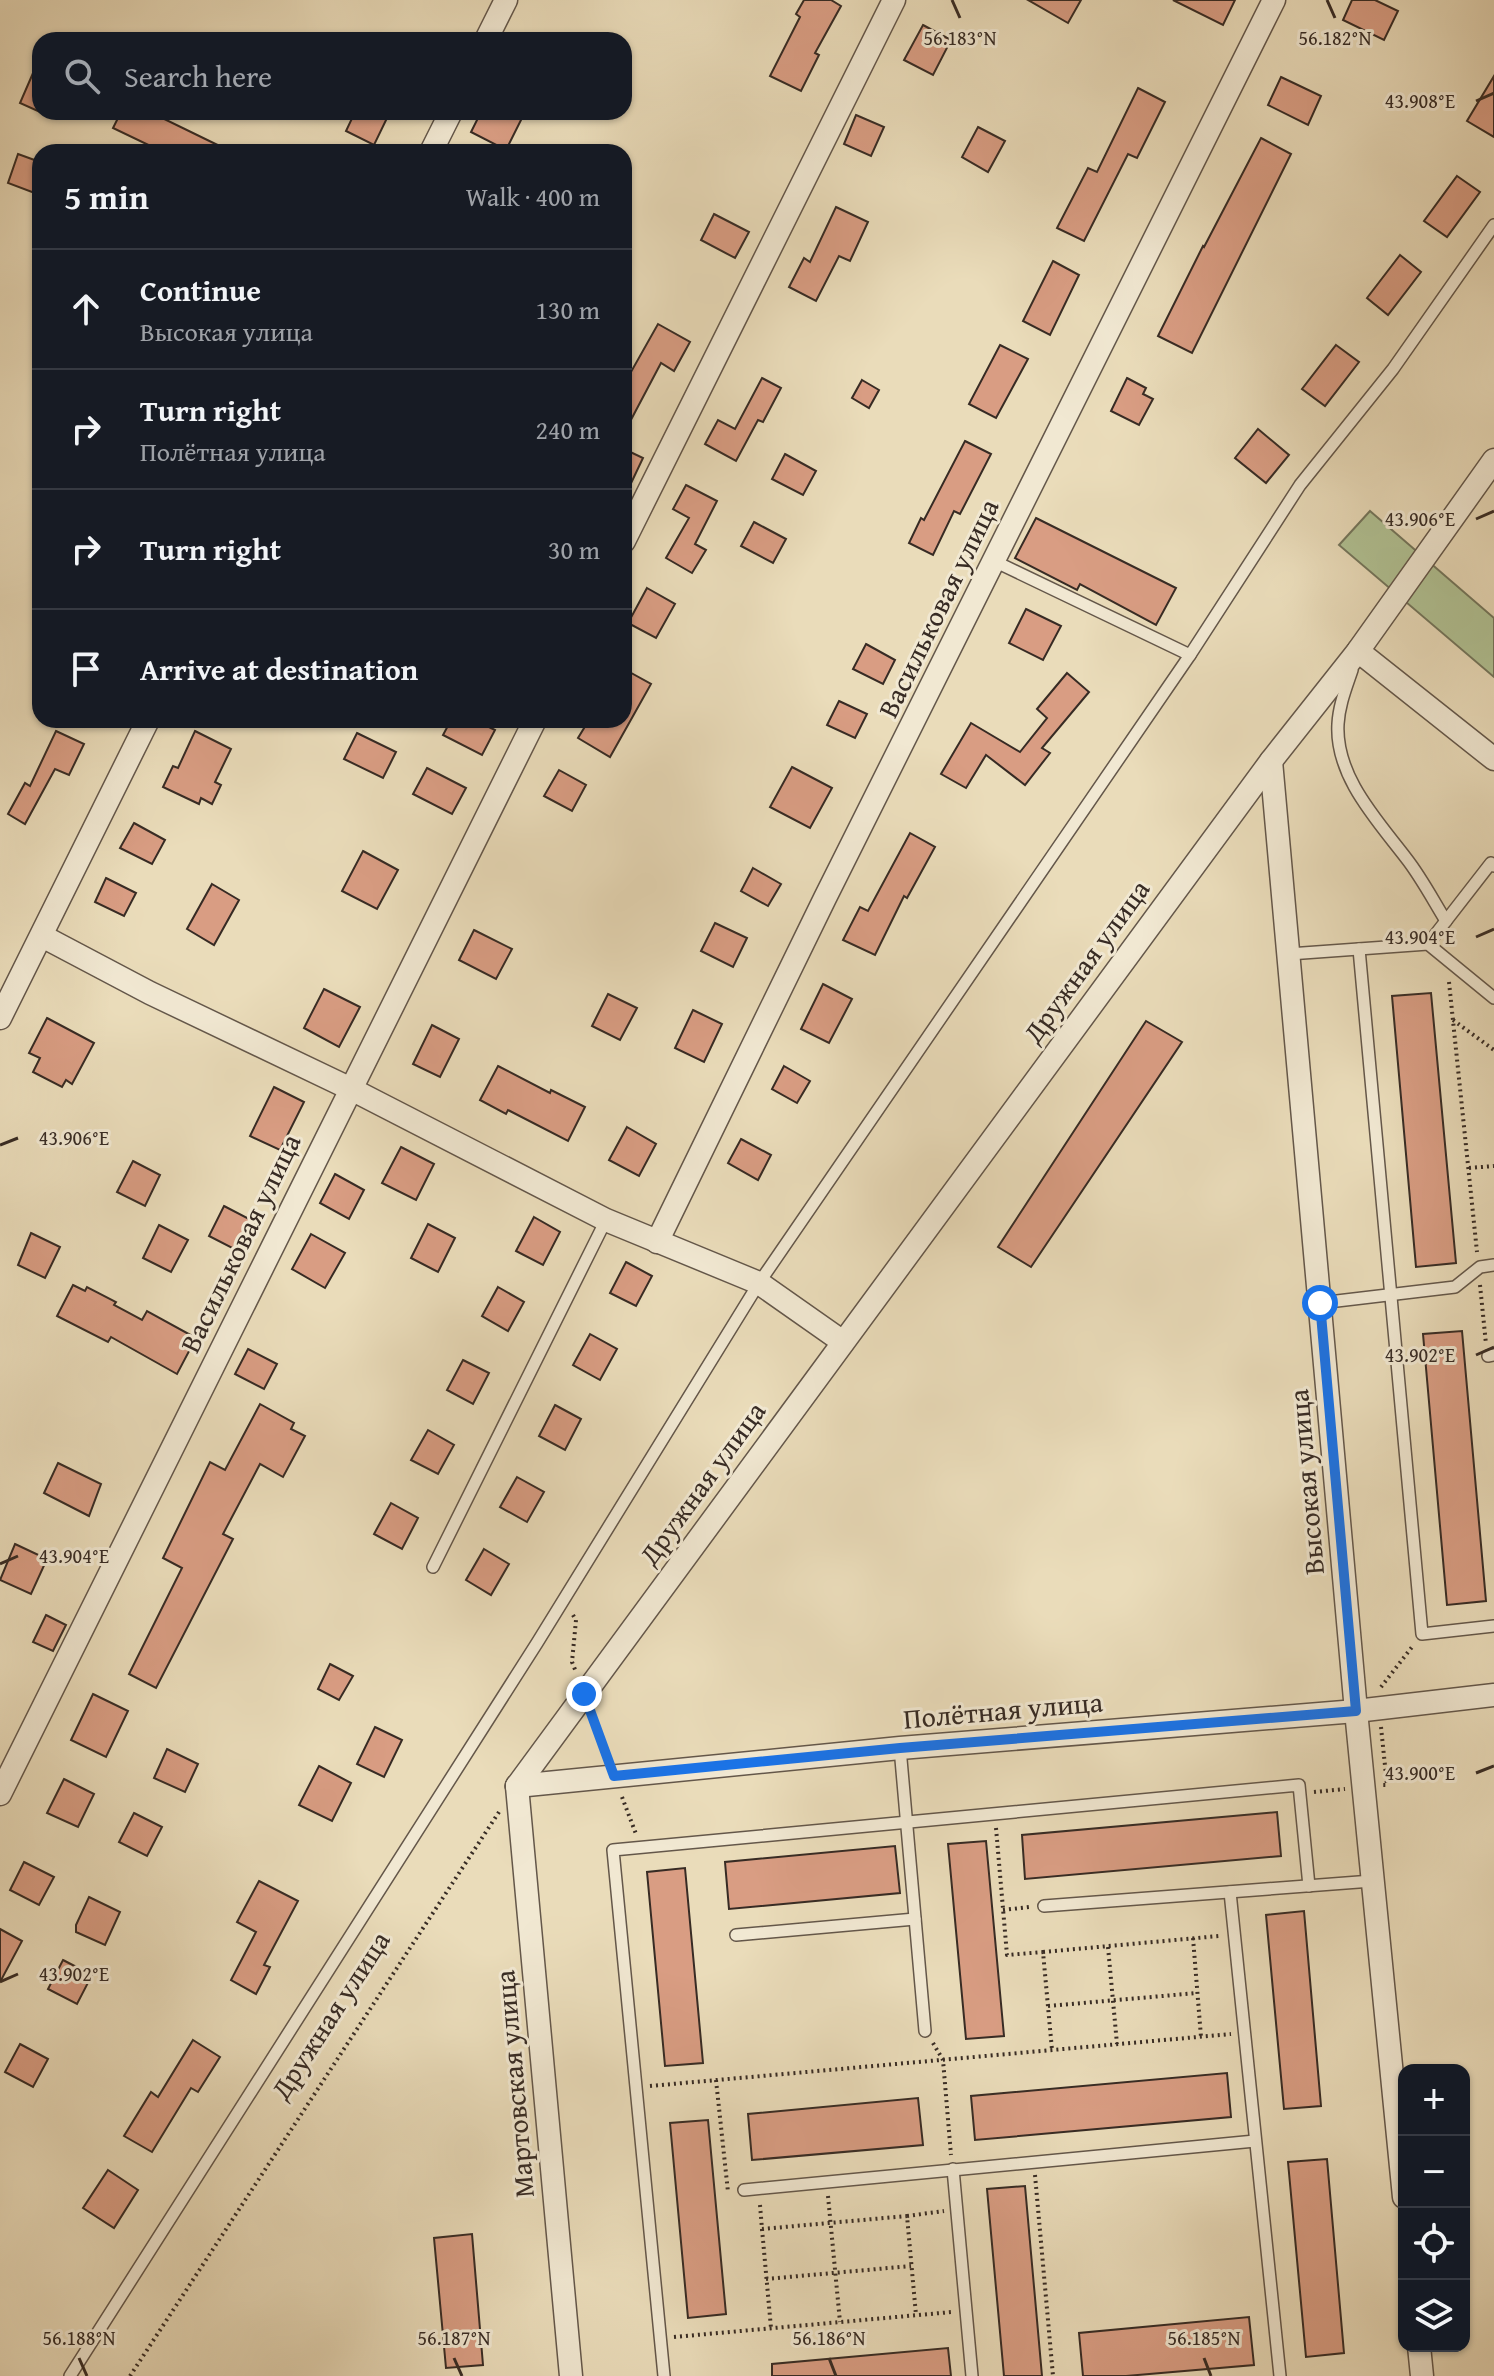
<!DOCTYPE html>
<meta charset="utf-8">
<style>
body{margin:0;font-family:"Gentium Book Plus",serif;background:#20242c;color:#f1f3f6}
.controls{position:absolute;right:24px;bottom:24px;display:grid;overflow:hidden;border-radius:16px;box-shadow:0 2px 6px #0004}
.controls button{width:72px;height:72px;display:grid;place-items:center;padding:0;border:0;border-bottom:2px solid #363941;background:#171b24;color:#f1f3f6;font:40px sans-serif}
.stop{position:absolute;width:24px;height:24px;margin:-18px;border:6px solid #1a73e8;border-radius:50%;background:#fff}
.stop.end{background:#1a73e8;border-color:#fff;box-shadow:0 2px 8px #0008}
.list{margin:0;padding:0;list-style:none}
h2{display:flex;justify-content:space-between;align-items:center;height:104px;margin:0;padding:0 32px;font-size:34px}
h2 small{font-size:26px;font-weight:400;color:#9ea1a6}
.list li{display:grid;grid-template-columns:52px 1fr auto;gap:24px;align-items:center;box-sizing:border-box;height:120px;padding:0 32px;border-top:2px solid #363941}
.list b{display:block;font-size:30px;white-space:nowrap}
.list p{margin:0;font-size:26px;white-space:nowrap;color:#9ea1a6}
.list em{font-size:26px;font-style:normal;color:#9ea1a6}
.icon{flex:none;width:44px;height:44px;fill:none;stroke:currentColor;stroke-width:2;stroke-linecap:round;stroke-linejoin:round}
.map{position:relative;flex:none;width:1494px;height:2376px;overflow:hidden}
.search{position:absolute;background:#171b24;box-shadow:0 2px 6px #0004;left:32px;top:32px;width:600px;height:88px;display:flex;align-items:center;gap:20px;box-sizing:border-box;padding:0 28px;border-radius:24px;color:#9ea1a6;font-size:30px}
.panel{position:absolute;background:#171b24;box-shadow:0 2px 6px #0004;left:32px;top:144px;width:600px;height:584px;border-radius:24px}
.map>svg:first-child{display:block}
.green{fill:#b1c294;stroke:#74765c;stroke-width:2}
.building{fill:#d99d83;stroke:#372b24;stroke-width:2}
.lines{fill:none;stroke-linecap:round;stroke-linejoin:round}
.lane-casing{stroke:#64574a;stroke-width:14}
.street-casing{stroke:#64574a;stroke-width:25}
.path{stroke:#372b24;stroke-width:4;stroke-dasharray:2 4;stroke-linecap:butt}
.lane{stroke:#f1e8d2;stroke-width:11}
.street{stroke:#f1e8d2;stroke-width:22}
.route{stroke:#1a73e8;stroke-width:10}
.ticks{fill:none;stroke:#372b24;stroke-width:3}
.labels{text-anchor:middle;stroke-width:6;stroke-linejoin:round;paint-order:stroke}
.street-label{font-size:28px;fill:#372b24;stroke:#f1e8d2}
.ticks-label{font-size:20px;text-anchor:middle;fill:#372b24;stroke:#f1e8d2;stroke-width:6;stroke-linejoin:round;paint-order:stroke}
</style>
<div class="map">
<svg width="1494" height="2376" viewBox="0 0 1494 2376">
<rect width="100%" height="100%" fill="#eadcba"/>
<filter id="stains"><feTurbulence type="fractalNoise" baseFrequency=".0025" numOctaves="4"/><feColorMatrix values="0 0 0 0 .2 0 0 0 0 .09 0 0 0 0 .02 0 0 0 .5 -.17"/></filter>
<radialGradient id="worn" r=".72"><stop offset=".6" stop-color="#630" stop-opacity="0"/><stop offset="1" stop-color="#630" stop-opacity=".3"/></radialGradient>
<path class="green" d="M1370,511L1494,618V677L1339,545Z"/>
<g class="building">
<path d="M804,0H831L841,6L815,53L819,55L801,91L770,76L800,17L796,14Z"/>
<path d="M1028,0H1081L1068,23Z"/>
<path d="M1173,0H1235L1223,25Z"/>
<path d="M1352,0H1375L1398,11L1384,40L1343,20Z"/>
<path d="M923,25L951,40L933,75L904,60Z"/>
<path d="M40,57V112L20,103Z"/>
<path d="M1494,76V137L1467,121Z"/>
<path d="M1281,77L1321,96L1308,125L1268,105Z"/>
<path d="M1138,88L1165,102L1137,158L1128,154L1084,241L1057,228L1088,168L1097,172Z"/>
<path d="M121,112H150L232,152H163L113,128Z"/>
<path d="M355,112H379L388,116L374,145L346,131Z"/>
<path d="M481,112H525L506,150L471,132Z"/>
<path d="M856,115L884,127L871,156L844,144Z"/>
<path d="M978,127L1005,141L988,172L962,157Z"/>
<path d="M1261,138L1291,154L1192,353L1158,336L1203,246L1204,247Z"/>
<path d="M18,154L40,162V195L8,183Z"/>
<path d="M1457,176L1480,192L1447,237L1424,221Z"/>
<path d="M836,207L868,222L850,261L839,256L816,301L789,287L804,258L810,262Z"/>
<path d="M714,214L749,232L735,258L701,240Z"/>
<path d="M1400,255L1421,272L1388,315L1367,298Z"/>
<path d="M1053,261L1079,275L1050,335L1023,321Z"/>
<path d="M658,324L690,342L674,371L661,363L624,433V368L631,372Z"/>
<path d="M1000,345L1028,359L996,418L969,404Z"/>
<path d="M1336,345L1359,362L1325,406L1302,389Z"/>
<path d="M762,378L781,388L763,422L758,420L736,461L705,444L718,420L735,429Z"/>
<path d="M1127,378L1146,388L1143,394L1153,399L1139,425L1111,411Z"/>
<path d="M862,380L879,390L869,408L852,398Z"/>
<path d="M1258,429L1289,455L1266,483L1235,458Z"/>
<path d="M965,441L991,454L960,514L954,511L933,555L909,543L921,518L924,520Z"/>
<path d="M624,449L643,458L624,498Z"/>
<path d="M785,454L816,471L803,495L772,479Z"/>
<path d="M686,485L717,501L695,544L706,550L692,573L666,558L689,518L673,509Z"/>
<path d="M1036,518L1176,588L1156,625L1080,584L1077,590L1015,558Z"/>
<path d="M754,522L786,539L773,563L741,546Z"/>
<path d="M647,588L675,604L656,638L628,623Z"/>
<path d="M1026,609L1061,626L1043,660L1009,643Z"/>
<path d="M866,644L895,660L883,684L853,669Z"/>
<path d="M624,669L651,684L610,757L578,738L589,720H624Z"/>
<path d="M1067,673L1089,692L1042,748L1050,753L1025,785L986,755L966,788L941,774L971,723L1020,752L1047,718L1037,709Z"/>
<path d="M839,701L867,714L855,738L827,725Z"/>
<path d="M451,720H475L495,730L482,755L443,735Z"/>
<path d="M56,731L84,744L69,775L55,769L25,824L8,814L25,783L30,786Z"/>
<path d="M195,731L231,749L215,782L221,785L212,804L201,798L199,804L163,787L173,766L178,768Z"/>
<path d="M357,733L396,752L383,778L344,759Z"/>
<path d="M792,767L832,788L810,828L770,807Z"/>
<path d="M427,768L466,788L452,814L413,794Z"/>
<path d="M559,770L586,785L572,811L544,796Z"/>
<path d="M134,823L165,840L152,864L120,848Z"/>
<path d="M910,833L935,847L907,898L904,896L875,955L843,940L860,907L868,911Z"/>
<path d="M363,851L398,870L377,909L342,891Z"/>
<path d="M753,868L781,884L768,906L741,891Z"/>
<path d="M106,878L136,893L124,916L95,902Z"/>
<path d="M212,884L239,900L214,945L187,929Z"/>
<path d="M715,923L747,938L733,967L701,951Z"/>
<path d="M474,930L512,949L496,979L459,960Z"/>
<path d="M823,984L852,999L829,1043L801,1029Z"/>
<path d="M324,989L360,1007L339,1047L304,1028Z"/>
<path d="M1431,993L1456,1263L1416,1267L1392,996Z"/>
<path d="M608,994L637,1008L620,1040L592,1026Z"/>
<path d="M693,1010L722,1024L704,1062L675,1048Z"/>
<path d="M47,1018L94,1043L72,1084L66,1080L62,1087L33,1072L40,1058L29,1053Z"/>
<path d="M1146,1021L1182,1042L1031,1267L998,1247Z"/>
<path d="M432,1025L459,1039L440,1077L413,1064Z"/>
<path d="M498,1066L550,1093L551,1090L585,1107L568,1141L508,1110L506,1114L480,1100Z"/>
<path d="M784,1066L810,1081L797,1103L772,1089Z"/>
<path d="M274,1087L304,1102L280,1150L250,1136Z"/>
<path d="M627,1127L656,1144L639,1176L609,1160Z"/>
<path d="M741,1139L771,1155L758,1180L728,1163Z"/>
<path d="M401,1147L434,1164L416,1200L382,1183Z"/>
<path d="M133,1161L160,1175L145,1206L117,1192Z"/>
<path d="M335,1174L364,1190L349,1219L320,1203Z"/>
<path d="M224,1206L255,1222L240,1252L209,1236Z"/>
<path d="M534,1217L560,1232L543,1265L516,1251Z"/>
<path d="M428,1224L455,1238L438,1272L411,1258Z"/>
<path d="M159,1225L188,1240L171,1272L143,1258Z"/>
<path d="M31,1233L60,1247L45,1278L18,1265Z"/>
<path d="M311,1234L345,1253L325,1288L292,1269Z"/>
<path d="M626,1262L652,1276L636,1306L610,1293Z"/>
<path d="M73,1285L85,1291L87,1287L116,1302L114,1305L142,1320L147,1311L196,1338L177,1374L111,1337L108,1342L57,1316Z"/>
<path d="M498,1287L524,1302L508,1331L482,1316Z"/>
<path d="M1462,1331L1486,1601L1447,1605L1423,1334Z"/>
<path d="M590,1334L617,1349L600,1380L573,1365Z"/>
<path d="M248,1349L277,1364L264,1389L235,1374Z"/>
<path d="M463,1360L489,1373L473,1404L447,1390Z"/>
<path d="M260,1404L294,1423L291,1429L305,1436L283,1477L260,1464L223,1534L233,1539L156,1688L129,1674L182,1568L163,1558L210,1462L225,1470Z"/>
<path d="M555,1405L581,1419L565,1450L539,1436Z"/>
<path d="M428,1430L454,1445L438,1474L411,1460Z"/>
<path d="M58,1463L101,1484L89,1516L44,1493Z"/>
<path d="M517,1477L544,1492L527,1522L500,1507Z"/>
<path d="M391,1503L418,1518L402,1549L374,1534Z"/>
<path d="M15,1544L47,1559L31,1594L0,1580Z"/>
<path d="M484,1549L509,1564L491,1595L466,1580Z"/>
<path d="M46,1615L66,1625L53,1651L33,1642Z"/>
<path d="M330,1664L353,1676L339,1700L318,1689Z"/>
<path d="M93,1694L128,1711L106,1757L71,1740Z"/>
<path d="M375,1727L402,1740L384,1777L357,1764Z"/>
<path d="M167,1749L198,1764L185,1792L154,1778Z"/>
<path d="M319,1766L351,1783L332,1821L299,1805Z"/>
<path d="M64,1779L94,1794L78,1827L47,1813Z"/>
<path d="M1277,1812L1281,1856L1025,1879L1022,1835Z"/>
<path d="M134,1813L162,1827L147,1856L119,1842Z"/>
<path d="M986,1841L1004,2036L966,2039L948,1844Z"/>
<path d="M895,1846L900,1893L729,1909L725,1862Z"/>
<path d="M24,1862L54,1877L39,1905L10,1890Z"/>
<path d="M685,1868L703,2063L665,2066L647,1872Z"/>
<path d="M259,1881L298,1901L264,1965L270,1967L256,1994L231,1980L256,1932L237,1922Z"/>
<path d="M89,1897L120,1912L105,1945L76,1932V1925Z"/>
<path d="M1304,1911L1321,2106L1284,2109L1266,1915Z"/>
<path d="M0,1929L22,1941L0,1982Z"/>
<path d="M63,1960L92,1975L77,2004L48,1989Z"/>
<path d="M193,2040L220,2057L198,2092L191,2088L152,2152L124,2136L151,2092L158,2097Z"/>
<path d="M20,2044L48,2059L33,2087L5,2072Z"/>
<path d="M1227,2073L1231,2117L975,2140L971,2096Z"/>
<path d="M918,2098L923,2145L752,2160L748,2114Z"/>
<path d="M708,2120L726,2314L688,2318L670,2123Z"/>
<path d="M1327,2159L1344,2353L1306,2357L1288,2162Z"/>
<path d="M108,2170L138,2190L114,2228L83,2208Z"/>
<path d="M1025,2186L1042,2376H1004L987,2189Z"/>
<path d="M472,2234L483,2365L446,2368L434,2238Z"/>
<path d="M1249,2317L1254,2365L1126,2376H1083L1079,2333Z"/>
<path d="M948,2348L951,2376H772V2364Z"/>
</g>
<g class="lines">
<g class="lane-casing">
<g id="lane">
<path d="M994,561L1190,655"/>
<path d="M1352,670C1346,688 1339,705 1338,724C1335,776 1377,820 1406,858C1421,877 1433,900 1446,921"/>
<path d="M1428,944L1491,863L1494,866"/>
<path d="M1359,949L1422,1634L1494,1626"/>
<path d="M1289,954L1428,944L1494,998"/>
<path d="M1320,1303L1455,1287L1480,1267L1494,1265"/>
<path d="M1488,1356L1494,1355"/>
<path d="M433,1567L606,1220"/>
<path d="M900,1748L925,2031"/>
<path d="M1230,1892L1280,2376"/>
<path d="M1044,1906L1372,1881"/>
<path d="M736,1935L915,1919"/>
<path d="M953,2169L972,2376"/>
<path d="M744,2190L1255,2141"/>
<path d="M70,2376L537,1643L759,1283L1190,655L1300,485L1393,369L1494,225"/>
<path d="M664,2376L613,1850L1299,1785L1309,1886"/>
</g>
</g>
<g class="street-casing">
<g id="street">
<path d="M486,40L506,0"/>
<path d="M431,152L451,112"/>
<path d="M624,541L894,0"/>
<path d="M1358,651L1494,759"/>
<path d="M1271,761L1356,1711L1404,2197"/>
<path d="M42,936L150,993L351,1089L606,1220L759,1283L843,1342"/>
<path d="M0,1018L148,720"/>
<path d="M657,1242L825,898L1274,0"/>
<path d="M517,1786L1271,761L1358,651L1494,460"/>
<path d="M517,1786L900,1748L1356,1711L1494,1695"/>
<path d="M517,1786L571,2376"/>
<path d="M0,1794L535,720"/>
<path d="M1419,2346L1422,2376"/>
</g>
</g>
<g class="path">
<path d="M1449,982L1477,1252"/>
<path d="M1453,1020L1494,1050"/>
<path d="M1469,1168L1494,1166"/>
<path d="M1480,1285L1486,1344"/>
<path d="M573,1615L576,1620L572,1662L576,1672"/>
<path d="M1381,1687L1412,1647"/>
<path d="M593,1718L608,1759"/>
<path d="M1381,1727L1387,1785H1382"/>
<path d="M1314,1792L1345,1789"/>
<path d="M622,1797L636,1834"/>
<path d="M996,1828L1007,1955L1043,1952L1052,2050"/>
<path d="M1003,1910L1029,1907"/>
<path d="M1193,1938L1201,2037"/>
<path d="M1108,1947L1117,2044"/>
<path d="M1043,1952L1219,1936"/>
<path d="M1048,2006L1197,1993"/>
<path d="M933,2043L943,2060L951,2155"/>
<path d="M716,2080L728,2192"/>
<path d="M650,2086L1231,2034"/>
<path d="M1035,2175L1053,2376"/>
<path d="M828,2196L840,2322"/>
<path d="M760,2205L762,2229L907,2216L916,2315"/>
<path d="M907,2216L944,2211"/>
<path d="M762,2229L771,2328"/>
<path d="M766,2279L911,2266"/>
<path d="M674,2337L952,2312"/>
<path d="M130,2376L499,1812"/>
</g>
<use href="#lane" class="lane"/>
<use href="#street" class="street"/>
</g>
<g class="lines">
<path class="route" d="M584,1694L614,1776L900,1748L1356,1711L1320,1303"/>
</g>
<path class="ticks" d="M952,0L960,18M1327,0L1335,18M1476,101L1494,93M1476,519L1494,511M1476,937L1494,929M0,1145L18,1138M1476,1355L1494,1347M0,1564L18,1556M1476,1773L1494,1766M0,1982L18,1974M79,2358L87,2376M454,2358L462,2376M829,2358L836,2376M1204,2358L1211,2376"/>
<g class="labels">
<g class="street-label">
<text transform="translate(938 608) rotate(-64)" y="10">Васильковая улица</text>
<text transform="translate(1086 961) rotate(-54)" y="10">Дружная улица</text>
<text transform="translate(240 1243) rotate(-64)" y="10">Васильковая улица</text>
<text transform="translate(1306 1482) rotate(-95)" y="10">Высокая улица</text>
<text transform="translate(702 1483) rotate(-54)" y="10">Дружная улица</text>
<text transform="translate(1003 1710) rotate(-5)" y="10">Полётная улица</text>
<text transform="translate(330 2015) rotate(-57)" y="10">Дружная улица</text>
<text transform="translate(514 2084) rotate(-95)" y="10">Мартовская улица</text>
</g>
</g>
<g class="ticks-label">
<text x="960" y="45">56.183°N</text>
<text x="1335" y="45">56.182°N</text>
<text x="1420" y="108">43.908°E</text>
<text x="1420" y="526">43.906°E</text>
<text x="1420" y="944">43.904°E</text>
<text x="74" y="1145">43.906°E</text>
<text x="1420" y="1362">43.902°E</text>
<text x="74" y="1563">43.904°E</text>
<text x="1420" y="1780">43.900°E</text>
<text x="74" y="1981">43.902°E</text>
<text x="79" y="2345">56.188°N</text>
<text x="454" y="2345">56.187°N</text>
<text x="829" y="2345">56.186°N</text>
<text x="1204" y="2345">56.185°N</text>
</g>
<rect width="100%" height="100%" filter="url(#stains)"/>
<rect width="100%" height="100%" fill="url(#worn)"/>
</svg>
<div class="controls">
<button>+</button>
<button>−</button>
<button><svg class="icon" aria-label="locate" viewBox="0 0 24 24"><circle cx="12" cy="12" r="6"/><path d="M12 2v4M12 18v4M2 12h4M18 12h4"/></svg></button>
<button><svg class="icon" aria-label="layers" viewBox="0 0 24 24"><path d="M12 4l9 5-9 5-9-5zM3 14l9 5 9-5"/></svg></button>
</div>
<div class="stop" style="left:1320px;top:1303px"></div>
<div class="stop end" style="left:584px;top:1694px"></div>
<div class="search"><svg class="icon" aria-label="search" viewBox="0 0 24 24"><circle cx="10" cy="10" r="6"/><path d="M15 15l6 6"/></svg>Search here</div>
<section class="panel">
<h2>5 min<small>Walk · 400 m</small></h2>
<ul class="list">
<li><svg class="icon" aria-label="ahead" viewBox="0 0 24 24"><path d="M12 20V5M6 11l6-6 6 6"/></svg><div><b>Continue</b><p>Высокая улица</p></div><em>130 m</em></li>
<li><svg class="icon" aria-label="right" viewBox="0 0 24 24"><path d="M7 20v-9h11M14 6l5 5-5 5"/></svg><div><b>Turn right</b><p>Полётная улица</p></div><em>240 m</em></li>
<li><svg class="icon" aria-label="right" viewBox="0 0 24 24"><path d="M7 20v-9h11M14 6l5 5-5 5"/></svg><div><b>Turn right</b></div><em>30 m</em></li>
<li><svg class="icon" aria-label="arrive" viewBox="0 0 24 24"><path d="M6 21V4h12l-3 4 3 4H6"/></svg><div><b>Arrive at destination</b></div></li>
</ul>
</section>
</div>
